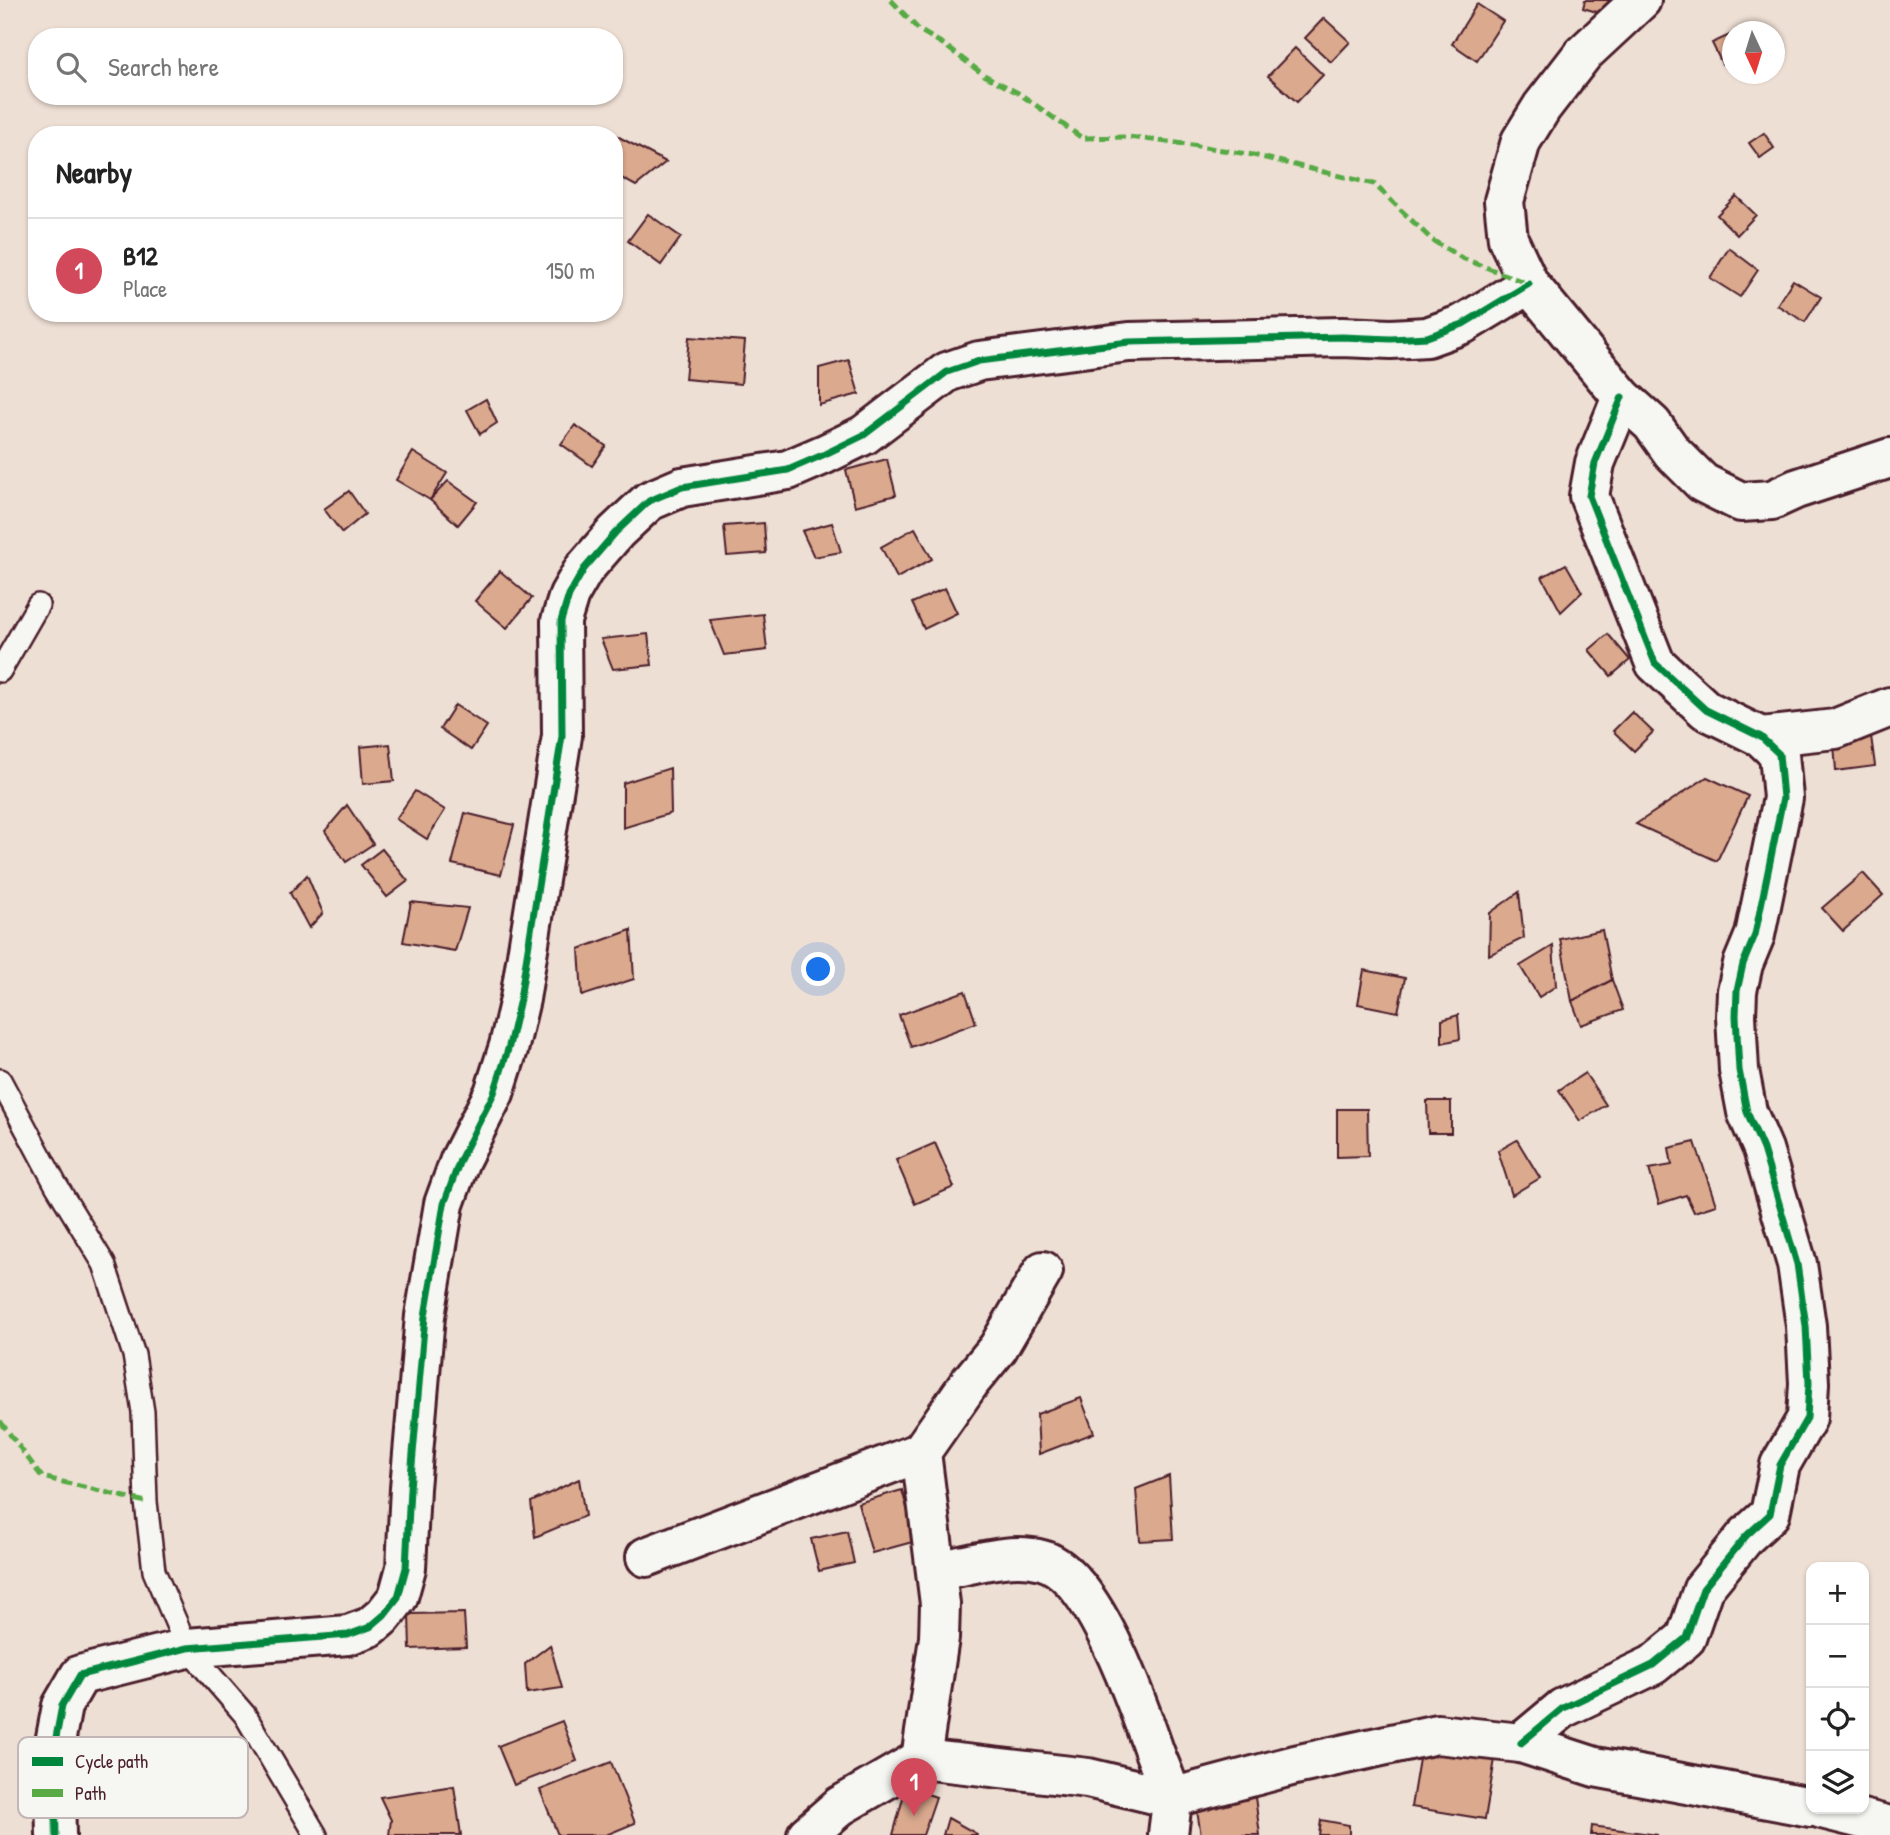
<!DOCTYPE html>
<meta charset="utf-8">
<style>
body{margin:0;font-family:"Patrick Hand",sans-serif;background:#f6f6f6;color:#222}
.controls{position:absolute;right:21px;bottom:21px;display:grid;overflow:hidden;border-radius:14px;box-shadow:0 2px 5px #0004}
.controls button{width:63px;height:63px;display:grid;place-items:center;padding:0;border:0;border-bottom:2px solid #e0e0e0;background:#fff;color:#222;font:35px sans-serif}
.compass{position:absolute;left:1722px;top:21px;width:63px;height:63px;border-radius:50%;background:#fff;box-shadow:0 2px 5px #0004;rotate:176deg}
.you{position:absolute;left:819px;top:970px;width:24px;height:24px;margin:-18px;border:5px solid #fff;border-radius:50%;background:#1a73e8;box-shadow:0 0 0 10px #1a73e833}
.badge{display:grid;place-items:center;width:46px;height:46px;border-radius:50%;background:#d1495b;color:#fff;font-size:23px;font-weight:700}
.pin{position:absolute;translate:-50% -58px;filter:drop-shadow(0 2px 4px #0008)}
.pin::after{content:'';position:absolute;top:37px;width:24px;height:21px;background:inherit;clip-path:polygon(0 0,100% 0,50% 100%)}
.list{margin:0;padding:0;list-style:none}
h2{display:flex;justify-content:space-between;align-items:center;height:91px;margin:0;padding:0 28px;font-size:30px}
h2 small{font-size:23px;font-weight:400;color:#767676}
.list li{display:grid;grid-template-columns:46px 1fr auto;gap:21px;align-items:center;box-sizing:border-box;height:105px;padding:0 28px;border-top:2px solid #e0e0e0}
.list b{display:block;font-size:26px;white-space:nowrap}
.list p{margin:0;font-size:23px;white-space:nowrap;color:#767676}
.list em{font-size:23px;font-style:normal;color:#767676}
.icon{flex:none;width:38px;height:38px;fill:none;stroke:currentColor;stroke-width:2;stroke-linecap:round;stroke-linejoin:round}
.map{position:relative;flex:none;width:1890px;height:1835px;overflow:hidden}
.search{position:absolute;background:#fff;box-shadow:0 2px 5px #0004;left:28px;top:28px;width:595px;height:77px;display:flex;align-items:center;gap:18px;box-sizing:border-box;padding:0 24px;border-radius:28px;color:#767676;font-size:26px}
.panel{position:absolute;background:#fff;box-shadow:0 2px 5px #0004;left:28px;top:126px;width:595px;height:196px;border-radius:28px}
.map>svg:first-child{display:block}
.building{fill:#dba98e;stroke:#4a1f2b;stroke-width:2}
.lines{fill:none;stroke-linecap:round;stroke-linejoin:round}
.service-casing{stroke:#4a1f2b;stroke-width:26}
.minor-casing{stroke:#4a1f2b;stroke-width:44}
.service{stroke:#f6f6f2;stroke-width:21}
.minor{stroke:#f6f6f2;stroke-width:38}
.quiet{stroke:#57aa44;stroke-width:5;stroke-dasharray:10 5;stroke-linecap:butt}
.cycleway-casing{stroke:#f6f6f2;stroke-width:11}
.cycleway{stroke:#00873e;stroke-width:7}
.key{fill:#f6f6f2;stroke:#c2b6b6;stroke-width:2}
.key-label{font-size:19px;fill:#4a1f2b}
</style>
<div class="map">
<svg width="1890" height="1835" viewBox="0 0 1890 1835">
<rect width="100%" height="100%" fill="#eedfd4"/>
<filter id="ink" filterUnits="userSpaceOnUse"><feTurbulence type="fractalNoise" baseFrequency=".0143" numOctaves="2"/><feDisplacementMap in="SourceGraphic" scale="14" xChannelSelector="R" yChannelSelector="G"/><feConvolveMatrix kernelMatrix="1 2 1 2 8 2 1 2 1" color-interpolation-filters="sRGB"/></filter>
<g filter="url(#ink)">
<g class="building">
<path d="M1585,0H1619L1614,17L1583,8Z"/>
<path d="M1477,4L1503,21L1477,61L1452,44Z"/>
<path d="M1324,18L1350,42L1331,62L1305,38Z"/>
<path d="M1732,34V59L1722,64L1712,43Z"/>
<path d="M1295,48L1323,75L1297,102L1268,76Z"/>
<path d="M1764,133L1774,148L1760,158L1749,143Z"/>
<path d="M617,136L666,162L636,186L614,174V142Z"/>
<path d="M1736,196L1756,215L1737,235L1717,215Z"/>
<path d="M648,214L681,237L661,265L628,241Z"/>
<path d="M1729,248L1758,270L1740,297L1710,278Z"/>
<path d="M1793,280L1821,297L1805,322L1777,305Z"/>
<path d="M689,337L745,341L741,384L685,379Z"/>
<path d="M849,360L859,394L819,405V368Z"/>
<path d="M486,399L497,423L480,434L467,410Z"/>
<path d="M575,425L606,446L592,466L561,444Z"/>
<path d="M413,452L447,473L430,500L396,480Z"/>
<path d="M887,459L896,495L855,506L846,470Z"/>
<path d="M448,481L477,502L458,525L430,500Z"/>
<path d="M349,491L365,514L342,533L324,509Z"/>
<path d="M764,523L766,553L727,556L724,526Z"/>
<path d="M832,523L841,552L814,557L802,531Z"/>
<path d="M915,528L932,559L897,578L881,547Z"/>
<path d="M1566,564L1582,592L1561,612L1542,577Z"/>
<path d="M500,571L532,598L507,628L475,601Z"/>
<path d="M945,588L957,613L924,629L912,603Z"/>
<path d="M763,614L767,650L724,655L710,620Z"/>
<path d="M648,634L652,665L613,669L601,639Z"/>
<path d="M1608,634L1630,660L1611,676L1589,650Z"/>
<path d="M455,705L487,726L471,750L440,729Z"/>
<path d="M1632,712L1653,732L1634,751L1613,731Z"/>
<path d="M1871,736L1875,766L1836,771L1834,743Z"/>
<path d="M390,744L394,781L363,784L360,747Z"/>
<path d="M670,768L671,813L623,828V783Z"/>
<path d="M1707,777L1748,796L1717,861L1636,824Z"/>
<path d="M415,791L445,810L427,839L396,819Z"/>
<path d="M347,805L373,844L346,862L325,831Z"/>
<path d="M465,813L514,825L501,875L452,864Z"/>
<path d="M382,849L408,881L387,897L361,865Z"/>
<path d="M1863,873L1883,895L1843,931L1822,908Z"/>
<path d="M307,875L323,913L309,928L290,893Z"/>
<path d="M1519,892L1524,938L1489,955L1490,913Z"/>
<path d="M411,902L468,908L455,951L403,942Z"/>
<path d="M631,930L634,979L582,996L579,949Z"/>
<path d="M1602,930L1612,980L1572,1001L1560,939Z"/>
<path d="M1553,946L1556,986L1539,997L1520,966Z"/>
<path d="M1364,970L1405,978L1398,1012L1358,1004Z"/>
<path d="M1612,980L1623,1010L1581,1025L1572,1001Z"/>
<path d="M965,991L976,1023L911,1047L899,1015Z"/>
<path d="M1458,1015L1460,1039L1442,1043V1020Z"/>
<path d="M1585,1073L1606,1105L1580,1121L1559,1090Z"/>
<path d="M1427,1101H1451V1133H1428Z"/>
<path d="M1337,1109H1367L1368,1156L1337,1157Z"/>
<path d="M1517,1140L1540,1178L1512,1195L1498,1151Z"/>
<path d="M1695,1142L1716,1205L1694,1212L1686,1195L1659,1204L1649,1169L1672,1165L1669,1148Z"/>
<path d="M935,1143L954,1187L915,1204L896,1160Z"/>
<path d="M1081,1398L1094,1433L1039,1454L1037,1414Z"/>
<path d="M1169,1476L1173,1539L1140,1541L1136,1489Z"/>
<path d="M579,1479L585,1516L535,1537L531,1502Z"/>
<path d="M902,1490L916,1541L872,1553L858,1503Z"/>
<path d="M847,1531L854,1563L819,1571L811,1539Z"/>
<path d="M464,1613L466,1647L410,1649L409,1614Z"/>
<path d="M550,1645L562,1688L527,1693L525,1664Z"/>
<path d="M562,1721L577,1761L514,1785L498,1746Z"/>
<path d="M1421,1747L1495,1759L1485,1819L1411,1807Z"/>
<path d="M611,1762L635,1823L606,1835H558L540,1790Z"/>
<path d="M454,1786L461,1835H389L391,1820L380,1797Z"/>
<path d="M906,1787L936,1797L923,1835H893Z"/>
<path d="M1255,1797L1260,1835H1201L1196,1805Z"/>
<path d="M948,1818L977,1834V1835H943Z"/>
<path d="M1321,1820L1349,1825V1835H1319Z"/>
<path d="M1592,1826L1658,1835H1591Z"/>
</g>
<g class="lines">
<g class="service-casing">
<g id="service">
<path d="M0,671L38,605"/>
<path d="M0,1080L56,1185L104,1264L134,1355L143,1412L146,1502L154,1571L187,1648L245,1715L316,1835"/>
</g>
</g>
<g class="minor-casing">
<g id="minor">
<path d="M1641,0L1583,54L1542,107L1521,141L1504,201L1508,239L1529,284L1622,397L1652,424L1672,452L1703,483L1741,502L1772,500L1796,489L1890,458"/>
<path d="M1761,737L1835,729L1890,707"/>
<path d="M646,1557L921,1452"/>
<path d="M937,1571C970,1565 1009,1551 1042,1560C1093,1573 1137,1702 1153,1748C1158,1763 1168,1782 1171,1798C1172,1809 1169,1823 1168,1835"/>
<path d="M1521,1743L1563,1708L1653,1665L1686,1638L1703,1589L1746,1536L1770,1514L1780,1465L1807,1418L1809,1383L1806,1326L1797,1264L1763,1149L1747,1112L1739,1070L1736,1016L1737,991L1743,964L1755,935L1783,798L1779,754L1761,737L1706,710L1655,663L1589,496L1595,463L1622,397"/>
<path d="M921,1759L939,1638L940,1604L921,1452L970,1382L998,1348L1043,1271"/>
<path d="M1822,1809L1890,1826"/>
<path d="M56,1835L54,1748L62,1706L80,1675L187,1648L348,1635L370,1627L384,1615L398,1597L406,1568L410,1488L425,1316L444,1204L460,1160L494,1093L509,1046L520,999L562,736L561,621L569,595L584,569L616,532L649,501L682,487L788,470L825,454L864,435L947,372L979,361L1129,342L1342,337L1391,339L1427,337L1463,324L1529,284"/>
<path d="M807,1835L840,1806L921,1759L1088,1778L1171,1798L1295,1765L1437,1734L1521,1743L1595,1767L1811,1807"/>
</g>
</g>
<use href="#service" class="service"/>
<use href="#minor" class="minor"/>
<g class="quiet">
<path d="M891,0L919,30L943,44L984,75L1020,94L1082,138L1128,137L1192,145L1253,155L1374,184L1432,240L1462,258L1529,284"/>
<path d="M0,1421L42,1477L146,1502"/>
</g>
<g class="cycleway-casing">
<g id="cycleway">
<path d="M1521,1743L1563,1708L1653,1665L1686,1638L1703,1589L1746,1536L1770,1514L1780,1465L1807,1418L1809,1383L1806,1326L1797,1264L1763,1149L1747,1112L1739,1070L1736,1016L1737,991L1743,964L1755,935L1783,798L1779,754L1761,737L1706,710L1655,663L1589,496L1595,463L1622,397"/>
<path d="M56,1835L54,1748L62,1706L80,1675L187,1648L348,1635L370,1627L384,1615L398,1597L406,1568L410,1488L425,1316L444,1204L460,1160L494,1093L509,1046L520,999L562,736L561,621L569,595L584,569L616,532L649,501L682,487L788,470L825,454L864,435L947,372L979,361L1129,342L1342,337L1391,339L1427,337L1463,324L1529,284"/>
</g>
</g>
<use href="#cycleway" class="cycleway"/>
</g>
</g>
<rect x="18" y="1737" width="230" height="81" rx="10" class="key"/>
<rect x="32" y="1757" width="31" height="9" fill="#00873e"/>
<rect x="32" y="1789" width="31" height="8" fill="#57aa44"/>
<g class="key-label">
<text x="75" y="1768">Cycle path</text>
<text x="75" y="1800">Path</text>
</g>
</svg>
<div class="controls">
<button>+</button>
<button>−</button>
<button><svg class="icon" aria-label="locate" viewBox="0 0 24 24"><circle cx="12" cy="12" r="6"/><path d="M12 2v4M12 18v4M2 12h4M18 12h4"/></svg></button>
<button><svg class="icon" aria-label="layers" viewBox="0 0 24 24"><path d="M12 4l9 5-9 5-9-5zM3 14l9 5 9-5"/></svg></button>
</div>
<svg class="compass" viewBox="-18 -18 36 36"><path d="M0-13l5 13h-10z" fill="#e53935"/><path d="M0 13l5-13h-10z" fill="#767676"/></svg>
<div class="you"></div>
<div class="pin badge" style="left:914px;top:1816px">1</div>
<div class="search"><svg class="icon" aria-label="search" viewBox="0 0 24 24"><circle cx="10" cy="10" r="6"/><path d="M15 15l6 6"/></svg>Search here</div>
<section class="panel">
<h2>Nearby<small></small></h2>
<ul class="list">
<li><span class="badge">1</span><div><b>B12</b><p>Place</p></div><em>150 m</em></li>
</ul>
</section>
</div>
